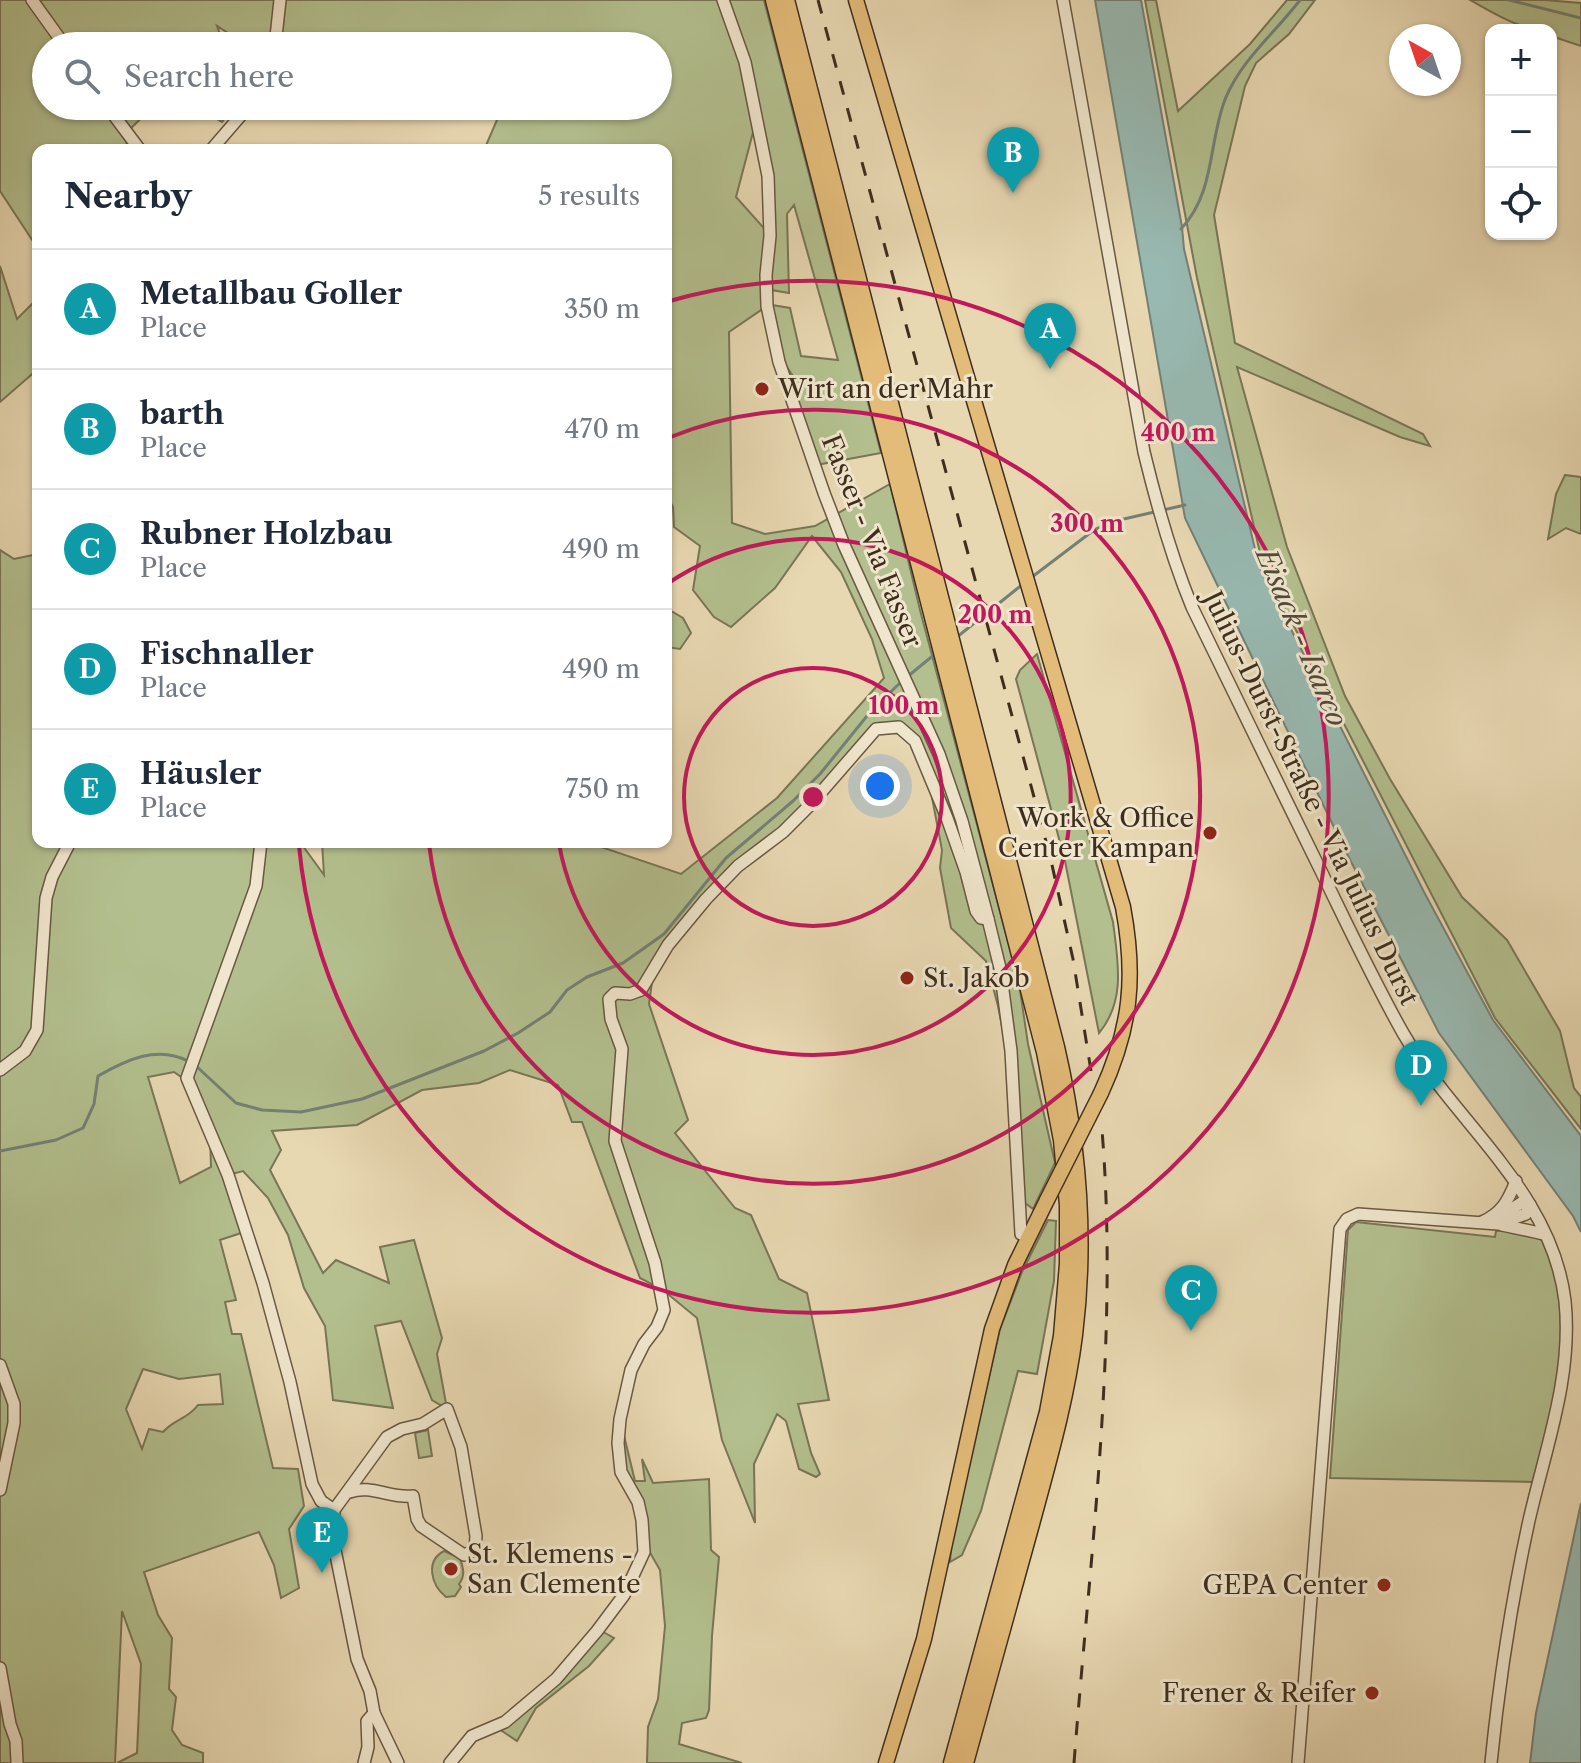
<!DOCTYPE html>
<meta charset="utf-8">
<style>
body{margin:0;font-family:"Libre Caslon Text",serif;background:#f2f2f3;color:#1f2937}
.controls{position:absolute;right:24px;top:24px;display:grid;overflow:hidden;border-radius:16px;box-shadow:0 2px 6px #0004}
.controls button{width:72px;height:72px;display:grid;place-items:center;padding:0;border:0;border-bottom:2px solid #e0e1e3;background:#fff;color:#1f2937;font:40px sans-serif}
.compass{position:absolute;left:1389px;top:24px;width:72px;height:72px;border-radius:50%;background:#fff;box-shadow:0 2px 6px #0004;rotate:320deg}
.you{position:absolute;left:880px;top:786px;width:28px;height:28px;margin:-20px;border:6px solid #fff;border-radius:50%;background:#1a73e8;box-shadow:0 0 0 12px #1a73e833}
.badge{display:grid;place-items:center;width:52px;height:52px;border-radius:50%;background:#8f2418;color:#fff;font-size:26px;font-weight:700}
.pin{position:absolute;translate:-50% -66px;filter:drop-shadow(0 2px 4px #0008)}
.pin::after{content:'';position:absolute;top:42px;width:28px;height:24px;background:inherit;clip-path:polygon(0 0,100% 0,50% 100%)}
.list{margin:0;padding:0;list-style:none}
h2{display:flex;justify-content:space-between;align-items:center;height:104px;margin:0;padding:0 32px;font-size:34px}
h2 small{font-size:26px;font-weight:400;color:#747a83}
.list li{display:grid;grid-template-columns:52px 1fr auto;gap:24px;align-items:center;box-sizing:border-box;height:120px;padding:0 32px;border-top:2px solid #e0e1e3}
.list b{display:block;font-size:30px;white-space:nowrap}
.list p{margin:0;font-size:26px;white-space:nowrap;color:#747a83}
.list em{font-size:26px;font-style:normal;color:#747a83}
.icon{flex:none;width:44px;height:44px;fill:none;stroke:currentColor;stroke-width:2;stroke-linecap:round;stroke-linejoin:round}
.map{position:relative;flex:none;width:1581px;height:1763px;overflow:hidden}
.search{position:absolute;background:#fff;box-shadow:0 2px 6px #0004;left:32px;top:32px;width:640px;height:88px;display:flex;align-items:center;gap:20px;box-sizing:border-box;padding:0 28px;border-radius:44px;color:#747a83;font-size:30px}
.panel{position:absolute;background:#fff;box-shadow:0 2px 6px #0004;left:32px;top:144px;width:640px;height:704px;border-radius:16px}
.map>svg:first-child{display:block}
.green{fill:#b3bf8e;stroke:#797656;stroke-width:2;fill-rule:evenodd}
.water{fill:#98b9b1;stroke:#748176;stroke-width:2}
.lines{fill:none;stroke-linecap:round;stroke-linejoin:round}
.stream{stroke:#748176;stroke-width:3}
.minor-casing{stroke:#695842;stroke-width:14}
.major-casing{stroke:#3f2e1d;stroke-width:17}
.highway-casing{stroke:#3f2e1d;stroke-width:19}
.minor{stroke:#f0e6cd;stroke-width:11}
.major{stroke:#e4bc79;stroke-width:14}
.highway{stroke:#e4bc79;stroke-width:16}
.rail{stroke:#3f2e1d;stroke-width:3;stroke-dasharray:14 14;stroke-linecap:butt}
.major-bridge-casing{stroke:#3f2e1d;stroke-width:17;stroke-linecap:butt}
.major-bridge{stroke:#e4bc79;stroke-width:14}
.ring{fill:none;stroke:#c2185b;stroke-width:4}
.poi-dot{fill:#8f2418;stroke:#f0e6cd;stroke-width:3}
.labels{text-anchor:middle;stroke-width:6;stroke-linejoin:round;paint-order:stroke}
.poi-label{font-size:26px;fill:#3f2e1d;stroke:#f0e6cd;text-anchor:start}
.street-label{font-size:26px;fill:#3f2e1d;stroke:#f0e6cd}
.water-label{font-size:28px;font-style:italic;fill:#514a3b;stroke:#f0e6cd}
.centre{fill:#c2185b;stroke:#f0e6cd;stroke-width:4}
.ring-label{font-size:24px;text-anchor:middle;font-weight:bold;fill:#c2185b;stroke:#f0e6cd;stroke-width:6;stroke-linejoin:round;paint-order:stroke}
</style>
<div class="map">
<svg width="1581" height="1763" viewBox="0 0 1581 1763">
<rect width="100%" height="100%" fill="#e8d8b2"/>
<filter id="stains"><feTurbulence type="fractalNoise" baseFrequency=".0025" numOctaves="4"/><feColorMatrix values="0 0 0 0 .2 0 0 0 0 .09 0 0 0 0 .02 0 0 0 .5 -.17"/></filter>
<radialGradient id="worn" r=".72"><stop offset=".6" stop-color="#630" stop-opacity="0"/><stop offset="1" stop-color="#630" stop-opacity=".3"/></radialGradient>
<g class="green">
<path d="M0,0H764L881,453L816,465L788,384L800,386L782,360L772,305L790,308L801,356L838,360L794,205L787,214L789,293L771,290L767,306L729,332L732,523L765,534L815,526L890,484L920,610L1019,983L1028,1044L1055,1163L1033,1209L1021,1200L1018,1109L998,1006L986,961L951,928L940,868L942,850L926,766L907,732L876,729L810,805L738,866L654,967L649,1004L688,1120L675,1133L735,1208L751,1215L779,1279L807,1293L829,1400L798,1404L811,1453L820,1474L816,1477L799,1469L786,1421L777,1414L754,1464L755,1523L722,1440L697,1318L663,1290L640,1278L582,1122H572L558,1085L510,1070L479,1083L422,1090L357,1125L272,1131L281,1150L270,1170L323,1273L336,1260L389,1283L380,1247L414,1240L442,1338L437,1354L447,1409L432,1400L401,1321L375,1326L393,1408L333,1400L325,1326L304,1288L288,1235L268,1198L243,1171L228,1175L247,1231L220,1240L236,1300L225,1302L232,1334H241L273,1468L298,1469L304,1506L289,1529L299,1588L281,1598L274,1565L259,1532L144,1572L158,1615L172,1638L169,1689L176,1697L172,1730L182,1745L203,1753V1763H117L137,1753L141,1664L122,1611L115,1763H0V550L14,559L38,554V842H300L324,875L322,842H596L598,846L681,874L777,798L884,678L872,639L841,572L812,536L775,588L731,627L714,617L693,590L700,546L674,527L673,507L666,493V150H484L500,113L497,106H658V46H449L437,36L405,46H248L217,26L222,40L233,46H46V106H154L127,132L126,150H38V249L0,191ZM757,117L770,235L736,197ZM174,1072L188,1082L210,1135L211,1167L180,1183L148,1077ZM143,1369L179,1379L220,1374L223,1404L198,1405C187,1420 175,1418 163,1432L149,1429L142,1449L126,1409Z"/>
<path d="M1145,0H1156L1178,111L1250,44L1287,0H1315L1289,34L1256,63L1245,86L1214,215L1235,343L1423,434L1430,446L1400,437L1237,367L1287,547L1345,696L1390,779L1462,897L1507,940L1560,1031L1574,1088L1581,1097V1129L1495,1018L1263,566L1197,278Z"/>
<path d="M1470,0H1545L1581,3V46L1551,36V30C1519,30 1497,15 1470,0Z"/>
<path d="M195,106H234L222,122Z"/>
<path d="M0,266L17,319L38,298V369L0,402Z"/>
<path d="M1565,475L1581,477V534L1566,528L1548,539L1556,494Z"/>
<path d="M666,608L683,618L691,633L680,649L666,647Z"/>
<path d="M1037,654L1113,922C1118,961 1126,1001 1099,1033L1065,861L1016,679L1020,670Z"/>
<path d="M1048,1220L1056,1221L1054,1281L1037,1374L1018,1371L981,1511L962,1555L950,1562L952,1537L1000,1329L1022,1272Z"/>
<path d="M1356,1222L1495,1237L1496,1231L1516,1230L1542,1240C1579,1317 1554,1405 1533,1482L1330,1478L1348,1230Z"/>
<path d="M620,1419L635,1481H645L642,1459L653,1483L709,1479L711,1550L719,1557L712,1636L709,1710L706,1718L682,1723L679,1744L742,1763H647L648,1727L658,1699L665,1626L660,1570L645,1544L642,1520L628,1488Z"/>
<path d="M428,1430L432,1456L419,1458L415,1433Z"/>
<path d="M444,1551L460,1558C463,1568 466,1575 459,1584L461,1587L455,1596L446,1597C431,1585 425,1561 444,1551Z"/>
<path d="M596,1628L614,1638L589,1666L536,1708L517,1741L496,1727L550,1682Z"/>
</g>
<g class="water">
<path d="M1095,0H1141L1182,227L1184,249L1259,566L1424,892L1493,1020L1581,1136V1232L1573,1216L1439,1033L1343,846L1185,518Z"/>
<path d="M1581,1503V1763H1530L1536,1713Z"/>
</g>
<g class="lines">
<g class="stream">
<path d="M1509,0L1581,18"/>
<path d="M1181,229C1216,192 1208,141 1226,97C1243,58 1275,33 1300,0"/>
<path d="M1032,577L1094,530L1115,521L1185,505"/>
<path d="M957,637L1023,584"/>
<path d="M907,677L935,654"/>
<path d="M195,1065L236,1103L262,1110L301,1112L362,1099L484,1051L518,1033L550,1012L567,990L587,977L623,963L664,934L726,858L793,801L820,774L871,711L901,682"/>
<path d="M0,1151L56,1140L83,1128L94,1104L98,1076C126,1060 157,1045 188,1061"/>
</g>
<g class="minor-casing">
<g id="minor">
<path d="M32,0L65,46"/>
<path d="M723,0L745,62L768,176L770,236L766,275L767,306L779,362L824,493L844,545L939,754L962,821L988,919L1000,968L1011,1051L1021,1234L1028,1238"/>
<path d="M1063,0L1144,452C1157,506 1171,556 1192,607C1235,695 1277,782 1320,869C1347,924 1373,980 1403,1033C1455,1123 1552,1191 1565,1301C1573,1378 1544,1452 1528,1525C1511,1604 1499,1683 1491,1763"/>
<path d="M275,46L280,0"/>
<path d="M107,106L140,150"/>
<path d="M211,150L249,106"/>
<path d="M261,842L256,886L187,1078L228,1175L263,1283L290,1382L312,1484L321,1501L334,1510"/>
<path d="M0,1070L25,1051L37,1030L46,898L52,877L70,842"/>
<path d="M1498,1215L1506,1213L1521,1203L1530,1205"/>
<path d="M1482,1222C1502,1213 1508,1201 1516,1181"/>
<path d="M1502,1225L1544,1234"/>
<path d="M0,1365L14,1404V1423L0,1490"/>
<path d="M350,1492C370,1484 391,1499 413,1496L417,1519L421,1526L464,1555L475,1550L476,1536L461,1447L447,1409L423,1424L402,1429L387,1437L334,1510L333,1540L357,1659L370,1691L374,1713L398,1763"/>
<path d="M0,1668L10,1724L16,1741L17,1763"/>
<path d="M364,1763L368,1747L367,1721L374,1713"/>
<path d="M450,1763L472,1736L505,1722L556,1679L597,1631L624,1595L644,1552L642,1520L638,1502L621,1472L618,1443L620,1419L631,1370L644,1344L657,1327L664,1310L655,1263L615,1141L622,1049L611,1019L609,999L615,993L630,994L641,990L668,945L706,899L738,866L783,832L810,805L876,729L899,727L915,741L947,818L966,872L976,911L981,918L988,919"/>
<path d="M1298,1763L1340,1229L1347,1219L1358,1214L1498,1224L1526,1214L1530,1205"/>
</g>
</g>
<g class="major-casing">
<g id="major">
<path d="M856,0L1123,907C1136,977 1131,1028 1101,1093"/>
<path d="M886,1763L924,1639L992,1329L1015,1265L1047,1200"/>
</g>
</g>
<g class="highway-casing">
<g id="highway">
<path d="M774,0L1045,1052L1062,1140L1068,1205V1264L1062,1336L1048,1412L952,1763"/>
<path d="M786,0L1056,1047C1078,1142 1086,1238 1074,1335C1066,1399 1048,1461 1031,1524C1009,1603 987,1683 965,1763"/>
</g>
</g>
<use href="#minor" class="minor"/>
<use href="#major" class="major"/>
<use href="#highway" class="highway"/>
<g class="rail">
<path d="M818,0L1050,856L1073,959L1091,1071"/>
<path d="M1074,1763C1090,1555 1119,1338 1102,1130"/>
</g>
<g class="major-bridge-casing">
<path id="major-bridge" d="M1047,1200L1101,1093"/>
</g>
<use href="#major-bridge" class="major-bridge"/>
</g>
<g class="ring">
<circle cx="813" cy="797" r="129"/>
<path d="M667 584A258 258 0 1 1 559 844"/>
<path d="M668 438A387 387 0 1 1 429 844"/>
<path d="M666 302A516 516 0 1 1 299 846"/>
</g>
<g class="poi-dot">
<circle cx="762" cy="389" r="8"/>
<circle cx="1210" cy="833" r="8"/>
<circle cx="907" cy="978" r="8"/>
<circle cx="451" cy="1569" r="8"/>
<circle cx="1384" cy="1585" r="8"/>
<circle cx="1372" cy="1693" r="8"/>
</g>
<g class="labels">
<g class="poi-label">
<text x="778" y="398">Wirt an der Mahr</text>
<text x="1194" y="827" text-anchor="end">Work &amp; Office<tspan x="1194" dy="30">Center Kampan</tspan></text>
<text x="923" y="987">St. Jakob</text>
<text x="467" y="1563">St. Klemens -<tspan x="467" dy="30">San Clemente</tspan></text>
<text x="1368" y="1594" text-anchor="end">GEPA Center</text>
<text x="1356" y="1702" text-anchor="end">Frener &amp; Reifer</text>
</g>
<g class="street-label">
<text transform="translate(872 541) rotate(68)" y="9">Fasser - Via Fasser</text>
<text transform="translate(1311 798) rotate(64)" y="9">Julius-Durst-Straße - Via Julius Durst</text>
</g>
<g class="water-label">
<text transform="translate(1302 637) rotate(67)" y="10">Eisack - Isarco</text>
</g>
</g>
<circle cx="813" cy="797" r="12" class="centre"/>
<g class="ring-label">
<text x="1178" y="441">400 m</text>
<text x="1087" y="532">300 m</text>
<text x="995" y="623">200 m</text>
<text x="904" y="714">100 m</text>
</g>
<rect width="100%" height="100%" filter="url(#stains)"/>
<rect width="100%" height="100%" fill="url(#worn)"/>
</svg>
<div class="controls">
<button>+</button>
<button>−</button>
<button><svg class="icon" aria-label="locate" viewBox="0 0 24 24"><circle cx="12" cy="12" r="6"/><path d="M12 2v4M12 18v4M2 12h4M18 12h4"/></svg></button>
</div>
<svg class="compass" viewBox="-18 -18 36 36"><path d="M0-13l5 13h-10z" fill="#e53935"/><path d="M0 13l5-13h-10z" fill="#747a83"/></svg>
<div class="you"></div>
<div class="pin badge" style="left:1050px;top:369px;background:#0f9aa8">A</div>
<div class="pin badge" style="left:1013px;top:193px;background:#0f9aa8">B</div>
<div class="pin badge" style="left:1191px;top:1331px;background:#0f9aa8">C</div>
<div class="pin badge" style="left:1421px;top:1106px;background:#0f9aa8">D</div>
<div class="pin badge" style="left:322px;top:1573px;background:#0f9aa8">E</div>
<div class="search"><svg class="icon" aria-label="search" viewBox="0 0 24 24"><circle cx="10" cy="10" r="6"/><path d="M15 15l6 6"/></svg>Search here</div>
<section class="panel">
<h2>Nearby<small>5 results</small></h2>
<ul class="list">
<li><span class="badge" style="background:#0f9aa8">A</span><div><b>Metallbau Goller</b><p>Place</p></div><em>350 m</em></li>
<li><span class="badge" style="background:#0f9aa8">B</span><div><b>barth</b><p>Place</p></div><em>470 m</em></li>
<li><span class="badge" style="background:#0f9aa8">C</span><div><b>Rubner Holzbau</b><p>Place</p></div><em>490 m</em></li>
<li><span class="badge" style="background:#0f9aa8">D</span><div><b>Fischnaller</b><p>Place</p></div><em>490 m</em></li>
<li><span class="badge" style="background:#0f9aa8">E</span><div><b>Häusler</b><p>Place</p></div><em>750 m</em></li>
</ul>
</section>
</div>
